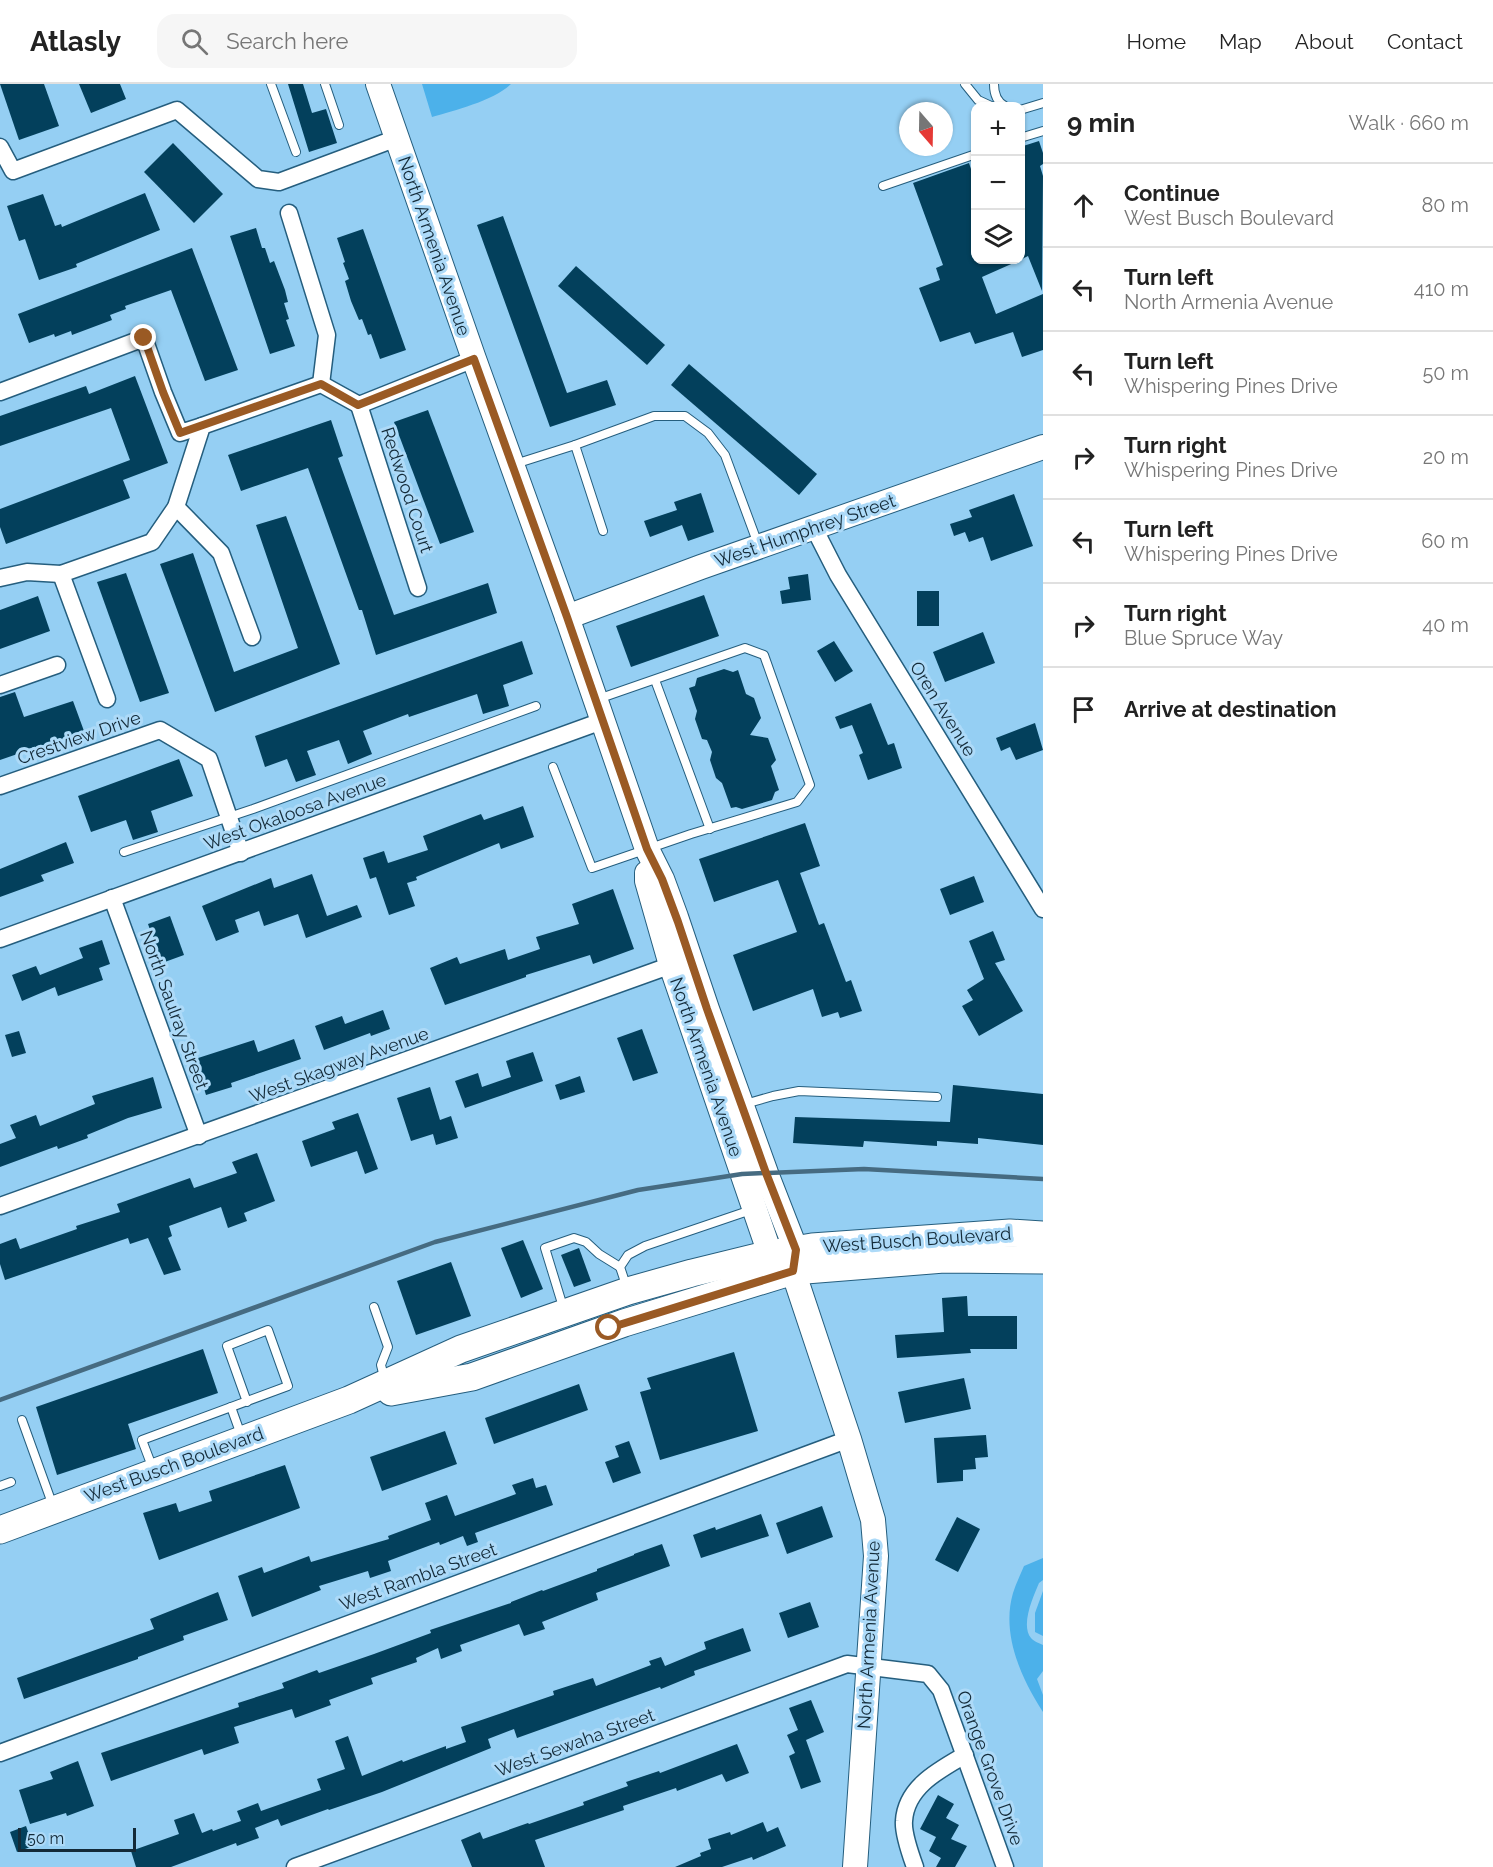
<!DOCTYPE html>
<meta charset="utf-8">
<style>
body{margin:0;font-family:Raleway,sans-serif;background:#f6f6f6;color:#222}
.controls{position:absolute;right:18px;top:18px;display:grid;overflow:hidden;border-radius:12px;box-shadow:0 2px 4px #0004}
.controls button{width:54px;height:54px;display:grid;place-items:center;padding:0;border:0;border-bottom:2px solid #e0e0e0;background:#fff;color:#222;font:30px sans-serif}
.compass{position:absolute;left:899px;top:18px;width:54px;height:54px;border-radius:50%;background:#fff;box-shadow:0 2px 4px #0004;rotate:160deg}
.scale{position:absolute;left:18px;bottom:15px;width:118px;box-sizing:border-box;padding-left:6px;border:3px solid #132a38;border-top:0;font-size:16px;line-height:21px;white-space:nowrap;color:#132a38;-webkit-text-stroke:4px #addaf8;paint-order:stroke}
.stop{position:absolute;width:18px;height:18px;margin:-14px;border:4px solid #9a5a24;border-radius:50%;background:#fff}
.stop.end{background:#9a5a24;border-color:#fff;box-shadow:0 2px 6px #0008}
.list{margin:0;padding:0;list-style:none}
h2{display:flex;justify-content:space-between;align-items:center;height:78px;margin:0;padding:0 24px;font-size:26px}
h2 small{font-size:20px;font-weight:400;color:#767676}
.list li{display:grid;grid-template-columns:39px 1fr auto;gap:18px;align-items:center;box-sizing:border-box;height:84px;padding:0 24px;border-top:2px solid #e0e0e0}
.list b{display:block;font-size:22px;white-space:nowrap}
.list p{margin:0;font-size:20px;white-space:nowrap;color:#767676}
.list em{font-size:20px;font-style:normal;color:#767676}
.icon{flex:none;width:33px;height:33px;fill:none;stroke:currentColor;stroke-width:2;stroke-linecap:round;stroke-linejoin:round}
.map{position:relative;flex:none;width:1043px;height:1783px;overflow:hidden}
header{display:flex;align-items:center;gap:36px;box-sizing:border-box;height:84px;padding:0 30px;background:#fff;border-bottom:2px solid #e0e0e0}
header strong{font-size:28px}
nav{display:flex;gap:33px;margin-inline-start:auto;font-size:21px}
.search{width:420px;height:54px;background:#f6f6f6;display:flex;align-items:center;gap:15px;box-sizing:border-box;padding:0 21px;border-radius:18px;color:#767676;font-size:22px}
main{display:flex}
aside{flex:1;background:#fff}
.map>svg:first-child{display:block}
.water{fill:#4cb1ea}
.building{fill:#03405c}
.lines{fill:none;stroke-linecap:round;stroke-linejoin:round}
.lane-casing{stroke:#255e7e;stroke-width:10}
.street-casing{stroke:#255e7e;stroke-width:19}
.secondary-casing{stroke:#255e7e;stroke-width:26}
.primary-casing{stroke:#255e7e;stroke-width:29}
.lane{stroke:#fff;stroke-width:8}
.street{stroke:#fff;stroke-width:16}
.secondary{stroke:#fff;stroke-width:24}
.primary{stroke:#fff;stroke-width:27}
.rail{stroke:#466b81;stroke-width:4.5}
.route{stroke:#9a5a24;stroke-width:8}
.labels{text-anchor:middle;stroke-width:6;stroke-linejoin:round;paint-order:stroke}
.street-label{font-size:18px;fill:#132a38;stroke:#addaf8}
</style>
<header>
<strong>Atlasly</strong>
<div class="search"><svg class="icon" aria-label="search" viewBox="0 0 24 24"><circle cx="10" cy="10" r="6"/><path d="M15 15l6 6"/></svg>Search here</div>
<nav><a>Home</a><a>Map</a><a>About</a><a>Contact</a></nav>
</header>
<main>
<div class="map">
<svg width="1043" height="1783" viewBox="0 0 1043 1783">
<rect width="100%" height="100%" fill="#95cff3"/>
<g class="water">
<path d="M422,0H511C493,17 455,26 432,33Z"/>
<path d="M1043,1474V1496L1039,1499C1034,1511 1020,1541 1031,1554C1033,1557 1039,1559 1043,1561V1587L1037,1595L1043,1611V1628C1021,1594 1001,1550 1013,1509C1016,1500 1020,1491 1024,1482Z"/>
<path d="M1043,1507V1552L1035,1548V1529Z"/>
</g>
<g class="building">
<path d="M0,0H44L59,42L19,56Z"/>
<path d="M79,0H120L126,15L91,29Z"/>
<path d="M288,0H303L312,29L326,25L337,59L309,68Z"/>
<path d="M1039,57L1043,69V80L1040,82L1043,92L1042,207L1028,172L1020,176V63Z"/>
<path d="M173,59L223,110L194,139L144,88Z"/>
<path d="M969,79L975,97V176H1020L982,193L996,230L1043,210V266L1022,273L1013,248L975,260L970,248L940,258L919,204L940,196L936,184L943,181L913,99Z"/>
<path d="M145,109L160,146L76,180L77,183L39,196L25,155L19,157L7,122L43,110L55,142L61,140L62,143Z"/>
<path d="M503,132L567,309L607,296L616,321L550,343L477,141Z"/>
<path d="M256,144L262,164H265L270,179L274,177L285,206L288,218L284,219L289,235L286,236L295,262L270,270L230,152Z"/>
<path d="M363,145L406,266L380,275L371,250L368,251L362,235L359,236L351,217L345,197L349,195L343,179L345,178L337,154Z"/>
<path d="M192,164L238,286L205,297L171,206L125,222L126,225L110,231L112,236L72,251L71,247L55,253L54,250L29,259L18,230Z"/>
<path d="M576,182L665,261L647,281L558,202Z"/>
<path d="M689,280L817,390L799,411L671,301Z"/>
<path d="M135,292L168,379L123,396L130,414L6,460L0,443V425L130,376L111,324L0,362V332L86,302L89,310Z"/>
<path d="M428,326L474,448L440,460L394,338Z"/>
<path d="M331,336L343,372L338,374L394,531L488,499L497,529L376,571L362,526H359L308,384L241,407L228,371Z"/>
<path d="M701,409L714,448L688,457L682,441L650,453L644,437L677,426L674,418Z"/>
<path d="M1014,410L1033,462L991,477L983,453L969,458L965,448L954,452L950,440L972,433L969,426Z"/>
<path d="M286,432L340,580L215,628L160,480L193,469L234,588L298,564L256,441Z"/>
<path d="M126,489L169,609L140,618L97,498Z"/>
<path d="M808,490L811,516L782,520L780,507L790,505L788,493Z"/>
<rect x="917" y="507" width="22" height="35"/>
<path d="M704,511L719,552L631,583L616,542Z"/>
<path d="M38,512L50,547L0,565V526Z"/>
<path d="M983,548L995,579L945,598L933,568Z"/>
<path d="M522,557L533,590L503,601L509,622L483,630L477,610L409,633L408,630L363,647L372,670L348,680L339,656L307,667L316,691L296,698L287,675L265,683L255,652Z"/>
<path d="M834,557L853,587L835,598L817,567Z"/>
<path d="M724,585L733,588L738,586L746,610L754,614L761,634L750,651L768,654L776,676L771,682L779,706L775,708L772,716L742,725L736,723L731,724L722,699L716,694L710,676L712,668L707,656L702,655L695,635L697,627L689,604L695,602L697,594Z"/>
<path d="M15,608L24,633L73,617L84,647L0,676V613Z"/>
<path d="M871,619L888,661L894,659L902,684L868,696L859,671L863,669L852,641L840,645L835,633Z"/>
<path d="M1035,639L1043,666L1016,676L1010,663L1001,667L996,654Z"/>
<path d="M179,675L193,712L151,727L158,748L133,756L126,736L91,748L78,712Z"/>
<path d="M523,722L534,753L501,765L499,759L416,793L417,796L407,799L415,822L389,831L376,793L370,795L363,774L384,767L388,779L428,766L423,752L481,730L484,736Z"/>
<path d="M805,739L820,782L800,789L819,841L824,839L846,898L851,896L862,927L840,934L838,928L822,933L813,905L753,927L733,871L797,848L778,796L714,818L699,775Z"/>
<path d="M66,758L74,779L41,791L44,797L0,813V785Z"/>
<path d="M312,790L327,832L357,821L362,833L306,854L298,830L264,842L259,827L235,836L239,848L216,857L202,822L271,794L274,804Z"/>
<path d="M974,792L984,818L950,831L940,805Z"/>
<path d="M613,805L634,865L593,880L590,871L526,891V893L445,921L430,884L457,873L460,880L505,865L508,876L540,865L536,853L579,840L572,820Z"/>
<path d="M170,832L184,871L162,879L148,840Z"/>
<path d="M993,847L1005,876L995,879L1023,927L979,952L962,922L973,916L967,906L984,895L969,857Z"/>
<path d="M102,856L110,880L99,884L103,896L58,912L55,903L22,917L12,891L36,882L40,891L83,874L79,864Z"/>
<path d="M383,926L390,945L371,952L370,949L324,966L315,942L342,932L345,940Z"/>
<path d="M642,945L658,989L633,997L617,954Z"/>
<path d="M19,947L26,969L12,973L5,951Z"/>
<path d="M294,955L301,975L231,999L232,1003L206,1011L195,975L254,956L258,968Z"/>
<path d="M533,968L543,997L465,1024L455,997L478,989L482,1003L511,993L506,977Z"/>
<path d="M580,992L585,1008L560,1016L555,1001Z"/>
<path d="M153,993L162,1024L128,1034L87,1051L88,1054L58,1065L57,1062L0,1083V1060L16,1054L10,1041L36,1031L40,1042L95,1020L92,1012Z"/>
<path d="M953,1001L1043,1010V1061L978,1054V1060L937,1057V1062L864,1057L863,1063L793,1059L795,1033L950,1038Z"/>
<path d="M430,1003L440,1036L451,1032L458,1054L436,1061L433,1050L411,1057L397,1014Z"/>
<path d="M358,1029L378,1085L365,1090L357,1067L311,1083L302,1057L335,1045L332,1038Z"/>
<path d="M257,1069L275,1117L244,1129L247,1137L228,1144L221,1123L169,1142L172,1152L168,1154L181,1186L164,1191L148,1154L130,1160L128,1154L5,1196L0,1180V1160L16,1154L20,1165L77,1145L76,1142L120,1128L117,1120L190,1094L194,1104L237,1089L232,1078Z"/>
<path d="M523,1156L543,1205L521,1214L501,1164Z"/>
<path d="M579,1164L591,1197L574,1203L561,1171Z"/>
<path d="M451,1178L471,1232L416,1251L397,1197Z"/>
<path d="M967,1212L968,1232H1017V1265H970L971,1269L897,1274L895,1251L944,1248L942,1214Z"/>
<path d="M203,1265L218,1309L128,1340L136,1365L57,1391L36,1323Z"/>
<path d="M734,1268L758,1347L660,1376L640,1308L651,1305L647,1294Z"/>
<path d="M964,1294L971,1325L905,1339L898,1308Z"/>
<path d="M579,1300L588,1326L494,1360L485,1334Z"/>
<path d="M445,1347L457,1380L382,1407L370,1373Z"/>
<path d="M986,1351L988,1373L975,1374L976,1385L963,1386V1397L937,1399L934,1354Z"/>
<path d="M629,1357L641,1389L613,1399L605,1378L619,1373L615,1362Z"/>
<path d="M285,1381L300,1424L159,1476L143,1429L176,1419L179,1428L212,1417L209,1407Z"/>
<path d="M533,1394L536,1404L546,1401L553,1421L475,1449L478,1458L467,1462L463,1452L440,1461L439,1458L388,1477L391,1487L370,1494L368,1487L319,1502L321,1506L252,1533L238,1492L262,1483L264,1489L309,1472L311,1478L389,1455L388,1452L431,1436L425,1419L447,1411L455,1432L516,1410L512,1401Z"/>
<path d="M822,1422L833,1453L787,1470L776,1439Z"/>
<path d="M761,1430L769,1452L701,1474L693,1451L715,1443L716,1446Z"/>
<path d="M957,1433L980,1445L958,1488L935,1476Z"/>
<path d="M662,1460L670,1482L596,1509L598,1516L542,1538L545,1545L524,1552L519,1540L460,1561L462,1567L441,1575L438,1564L416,1574L417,1578L371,1594L373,1600L329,1616L331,1621L295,1634L292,1625L234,1643L239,1659L204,1671L202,1665L111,1697L101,1669L239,1623L238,1619L284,1604L282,1599L317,1586L319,1589L374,1570L431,1549L430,1546L511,1519V1518L542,1506L543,1507L597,1487V1485L634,1471V1470Z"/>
<path d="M218,1508L228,1536L183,1552L184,1556L138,1573V1575L24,1615L17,1594L154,1545L150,1535Z"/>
<path d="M810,1518L819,1543L788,1554L779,1529Z"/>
<path d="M743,1544L751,1567L694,1587L695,1591L661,1605L660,1603L517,1654L514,1645L488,1655L491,1664L382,1708L329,1726L328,1725L281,1742L278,1735L255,1744L259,1754L237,1762L236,1759L171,1783H136L131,1767L179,1750L174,1736L194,1729L202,1749L212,1745L213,1747L241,1737L237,1727L258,1719L261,1727L321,1706L317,1695L345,1685L335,1657L348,1652L362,1692L402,1676L403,1678L446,1662V1665L466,1658L461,1643L554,1611L553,1607L593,1594L596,1602L651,1581L649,1577L661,1573L665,1582L706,1565L704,1558Z"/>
<path d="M811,1616L824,1648L806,1656L821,1698L801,1705L789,1672L795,1669L787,1651L798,1646L789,1624Z"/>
<path d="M737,1660L749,1689L726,1698L722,1690L677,1707L676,1704L623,1722L624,1726L535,1756L545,1783H472L461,1756L480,1748L483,1755L528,1739L529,1740L584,1721L583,1718L628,1702L626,1698L659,1687L660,1689Z"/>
<path d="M78,1677L94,1722L67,1732L66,1729L30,1740L19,1706L53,1695L50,1688Z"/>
<path d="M938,1711L954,1720L946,1734L959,1741L951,1755L967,1762L955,1783H936L941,1774L929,1767L936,1753L920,1745Z"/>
<path d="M763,1738L767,1748L778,1743L786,1762L753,1776L752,1773L722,1783H675L701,1772L700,1769L711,1765L708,1755L730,1748L731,1751Z"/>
<path d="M26,1742L33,1762L17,1768L10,1748Z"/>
</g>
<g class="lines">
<g class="lane-casing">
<g id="lane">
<path d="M271,0L296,68"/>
<path d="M325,0L339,41"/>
<path d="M965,0L978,16L991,22"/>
<path d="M994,0C994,9 997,18 1005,22"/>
<path d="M1020,26L1043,19"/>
<path d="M1020,54L1043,47"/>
<path d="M883,102L976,70"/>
<path d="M575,361L654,332H685L708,349L725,371L758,460"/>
<path d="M515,380L575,361L603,447"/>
<path d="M655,596L710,745"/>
<path d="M553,683L592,784L691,750L797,718L810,701L764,571L745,564L598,615"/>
<path d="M124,768L253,725L536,622"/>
<path d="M745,1020L773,1012L799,1007L937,1013"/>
<path d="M627,1204L620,1183L628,1171L645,1162L754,1125"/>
<path d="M374,1223L388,1263L381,1281L385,1297"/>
<path d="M564,1226L545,1164L574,1154L586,1158L599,1170L620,1183"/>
<path d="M231,1323L241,1351"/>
<path d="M22,1336L53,1422"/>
<path d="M153,1385L142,1356L288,1302L268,1246L227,1262L247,1318"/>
<path d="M0,1402L11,1398"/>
</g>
</g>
<g class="street-casing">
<g id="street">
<path d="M0,63L13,87L177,26L258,95L279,98L397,54"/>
<path d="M289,129L327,251L321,300"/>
<path d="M0,308L144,254L163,308L180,349L202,342"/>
<path d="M359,321L418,504"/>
<path d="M176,423L221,469L252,553"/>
<path d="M814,444L838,491L1043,825"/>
<path d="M61,490L107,615"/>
<path d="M0,494L27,488L61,490L152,458L176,423L202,342L321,300L359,321L474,275"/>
<path d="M0,601L57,581"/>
<path d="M0,702L160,646L209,675L241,769"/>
<path d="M112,814L199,1052"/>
<path d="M0,855L602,637"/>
<path d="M0,1122L680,878"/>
<path d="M0,1669L849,1355"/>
<path d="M295,1783L847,1580L928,1590L941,1606L1005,1783"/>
<path d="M915,1783C911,1772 903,1748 904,1737C906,1703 939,1686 965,1671"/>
</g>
</g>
<g class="secondary-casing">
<g id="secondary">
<path d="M378,0L474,275L567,533L647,765L662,795L676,833L707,925L766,1089L796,1166L793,1187L849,1355L873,1436L876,1472L855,1783"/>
<path d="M567,533L701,483L1043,363"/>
<path d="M647,789V797L671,881L770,1170L784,1180"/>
</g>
</g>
<g class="primary-casing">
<g id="primary">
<path d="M391,1308L472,1293L624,1239L793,1187L944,1175L1043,1176"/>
<path d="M0,1446L349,1316L461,1265L628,1207L692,1189L770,1170L812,1163L1010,1149L1043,1151"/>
</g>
</g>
<use href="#lane" class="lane"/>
<use href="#street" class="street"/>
<use href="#secondary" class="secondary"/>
<use href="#primary" class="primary"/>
<path class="rail" d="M0,1316L435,1158L638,1106L742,1090L864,1085L1043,1095"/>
</g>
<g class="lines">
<path class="route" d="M144,254L163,308L180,349L321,300L358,321L474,275L567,533L647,765L662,795L678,838L707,925L766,1089L796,1166L793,1187L609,1244"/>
</g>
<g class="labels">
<g class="street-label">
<text transform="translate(434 162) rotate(71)" y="6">North Armenia Avenue</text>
<text transform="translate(407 406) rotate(72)" y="6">Redwood Court</text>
<text transform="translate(805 447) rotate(-19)" y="6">West Humphrey Street</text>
<text transform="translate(943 625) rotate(58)" y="6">Oren Avenue</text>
<text transform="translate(79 654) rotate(-19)" y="6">Crestview Drive</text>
<text transform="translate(295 728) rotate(-20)" y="6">West Okaloosa Avenue</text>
<text transform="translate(174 926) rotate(70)" y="6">North Saulray Street</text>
<text transform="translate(339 981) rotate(-20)" y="6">West Skagway Avenue</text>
<text transform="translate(706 983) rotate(71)" y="6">North Armenia Avenue</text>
<text transform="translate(917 1156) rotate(-4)" y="6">West Busch Boulevard</text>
<text transform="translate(174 1381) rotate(-20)" y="6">West Busch Boulevard</text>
<text transform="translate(418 1493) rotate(-20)" y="6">West Rambla Street</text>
<text transform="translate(869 1551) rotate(-87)" y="6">North Armenia Avenue</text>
<text transform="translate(575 1659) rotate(-20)" y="6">West Sewaha Street</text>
<text transform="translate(990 1684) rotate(70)" y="6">Orange Grove Drive</text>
</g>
</g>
</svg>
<div class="controls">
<button>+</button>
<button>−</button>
<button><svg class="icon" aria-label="layers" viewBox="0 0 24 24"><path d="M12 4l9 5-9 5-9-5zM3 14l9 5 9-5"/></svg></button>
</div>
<svg class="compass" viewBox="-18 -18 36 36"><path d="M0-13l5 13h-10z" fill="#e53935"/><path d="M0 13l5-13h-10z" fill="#767676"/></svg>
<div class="scale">50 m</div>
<div class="stop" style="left:609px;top:1244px"></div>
<div class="stop end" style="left:144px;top:254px"></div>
</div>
<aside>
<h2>9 min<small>Walk · 660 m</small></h2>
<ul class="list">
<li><svg class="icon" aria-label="ahead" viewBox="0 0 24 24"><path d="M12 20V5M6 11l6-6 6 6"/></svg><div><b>Continue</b><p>West Busch Boulevard</p></div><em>80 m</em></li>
<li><svg class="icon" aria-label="left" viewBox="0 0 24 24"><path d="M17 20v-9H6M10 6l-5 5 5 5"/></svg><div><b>Turn left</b><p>North Armenia Avenue</p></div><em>410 m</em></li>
<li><svg class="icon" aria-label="left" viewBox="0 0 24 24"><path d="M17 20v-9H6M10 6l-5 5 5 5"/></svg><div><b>Turn left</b><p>Whispering Pines Drive</p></div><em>50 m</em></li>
<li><svg class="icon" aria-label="right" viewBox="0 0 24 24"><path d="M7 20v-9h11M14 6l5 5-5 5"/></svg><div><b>Turn right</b><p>Whispering Pines Drive</p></div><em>20 m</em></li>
<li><svg class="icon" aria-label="left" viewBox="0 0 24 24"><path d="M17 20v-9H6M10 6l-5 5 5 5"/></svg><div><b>Turn left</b><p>Whispering Pines Drive</p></div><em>60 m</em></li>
<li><svg class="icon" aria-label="right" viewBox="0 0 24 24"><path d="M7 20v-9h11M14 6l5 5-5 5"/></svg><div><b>Turn right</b><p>Blue Spruce Way</p></div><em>40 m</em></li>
<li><svg class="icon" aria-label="arrive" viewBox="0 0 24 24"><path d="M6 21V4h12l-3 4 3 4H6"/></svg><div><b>Arrive at destination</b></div></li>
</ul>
</aside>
</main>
